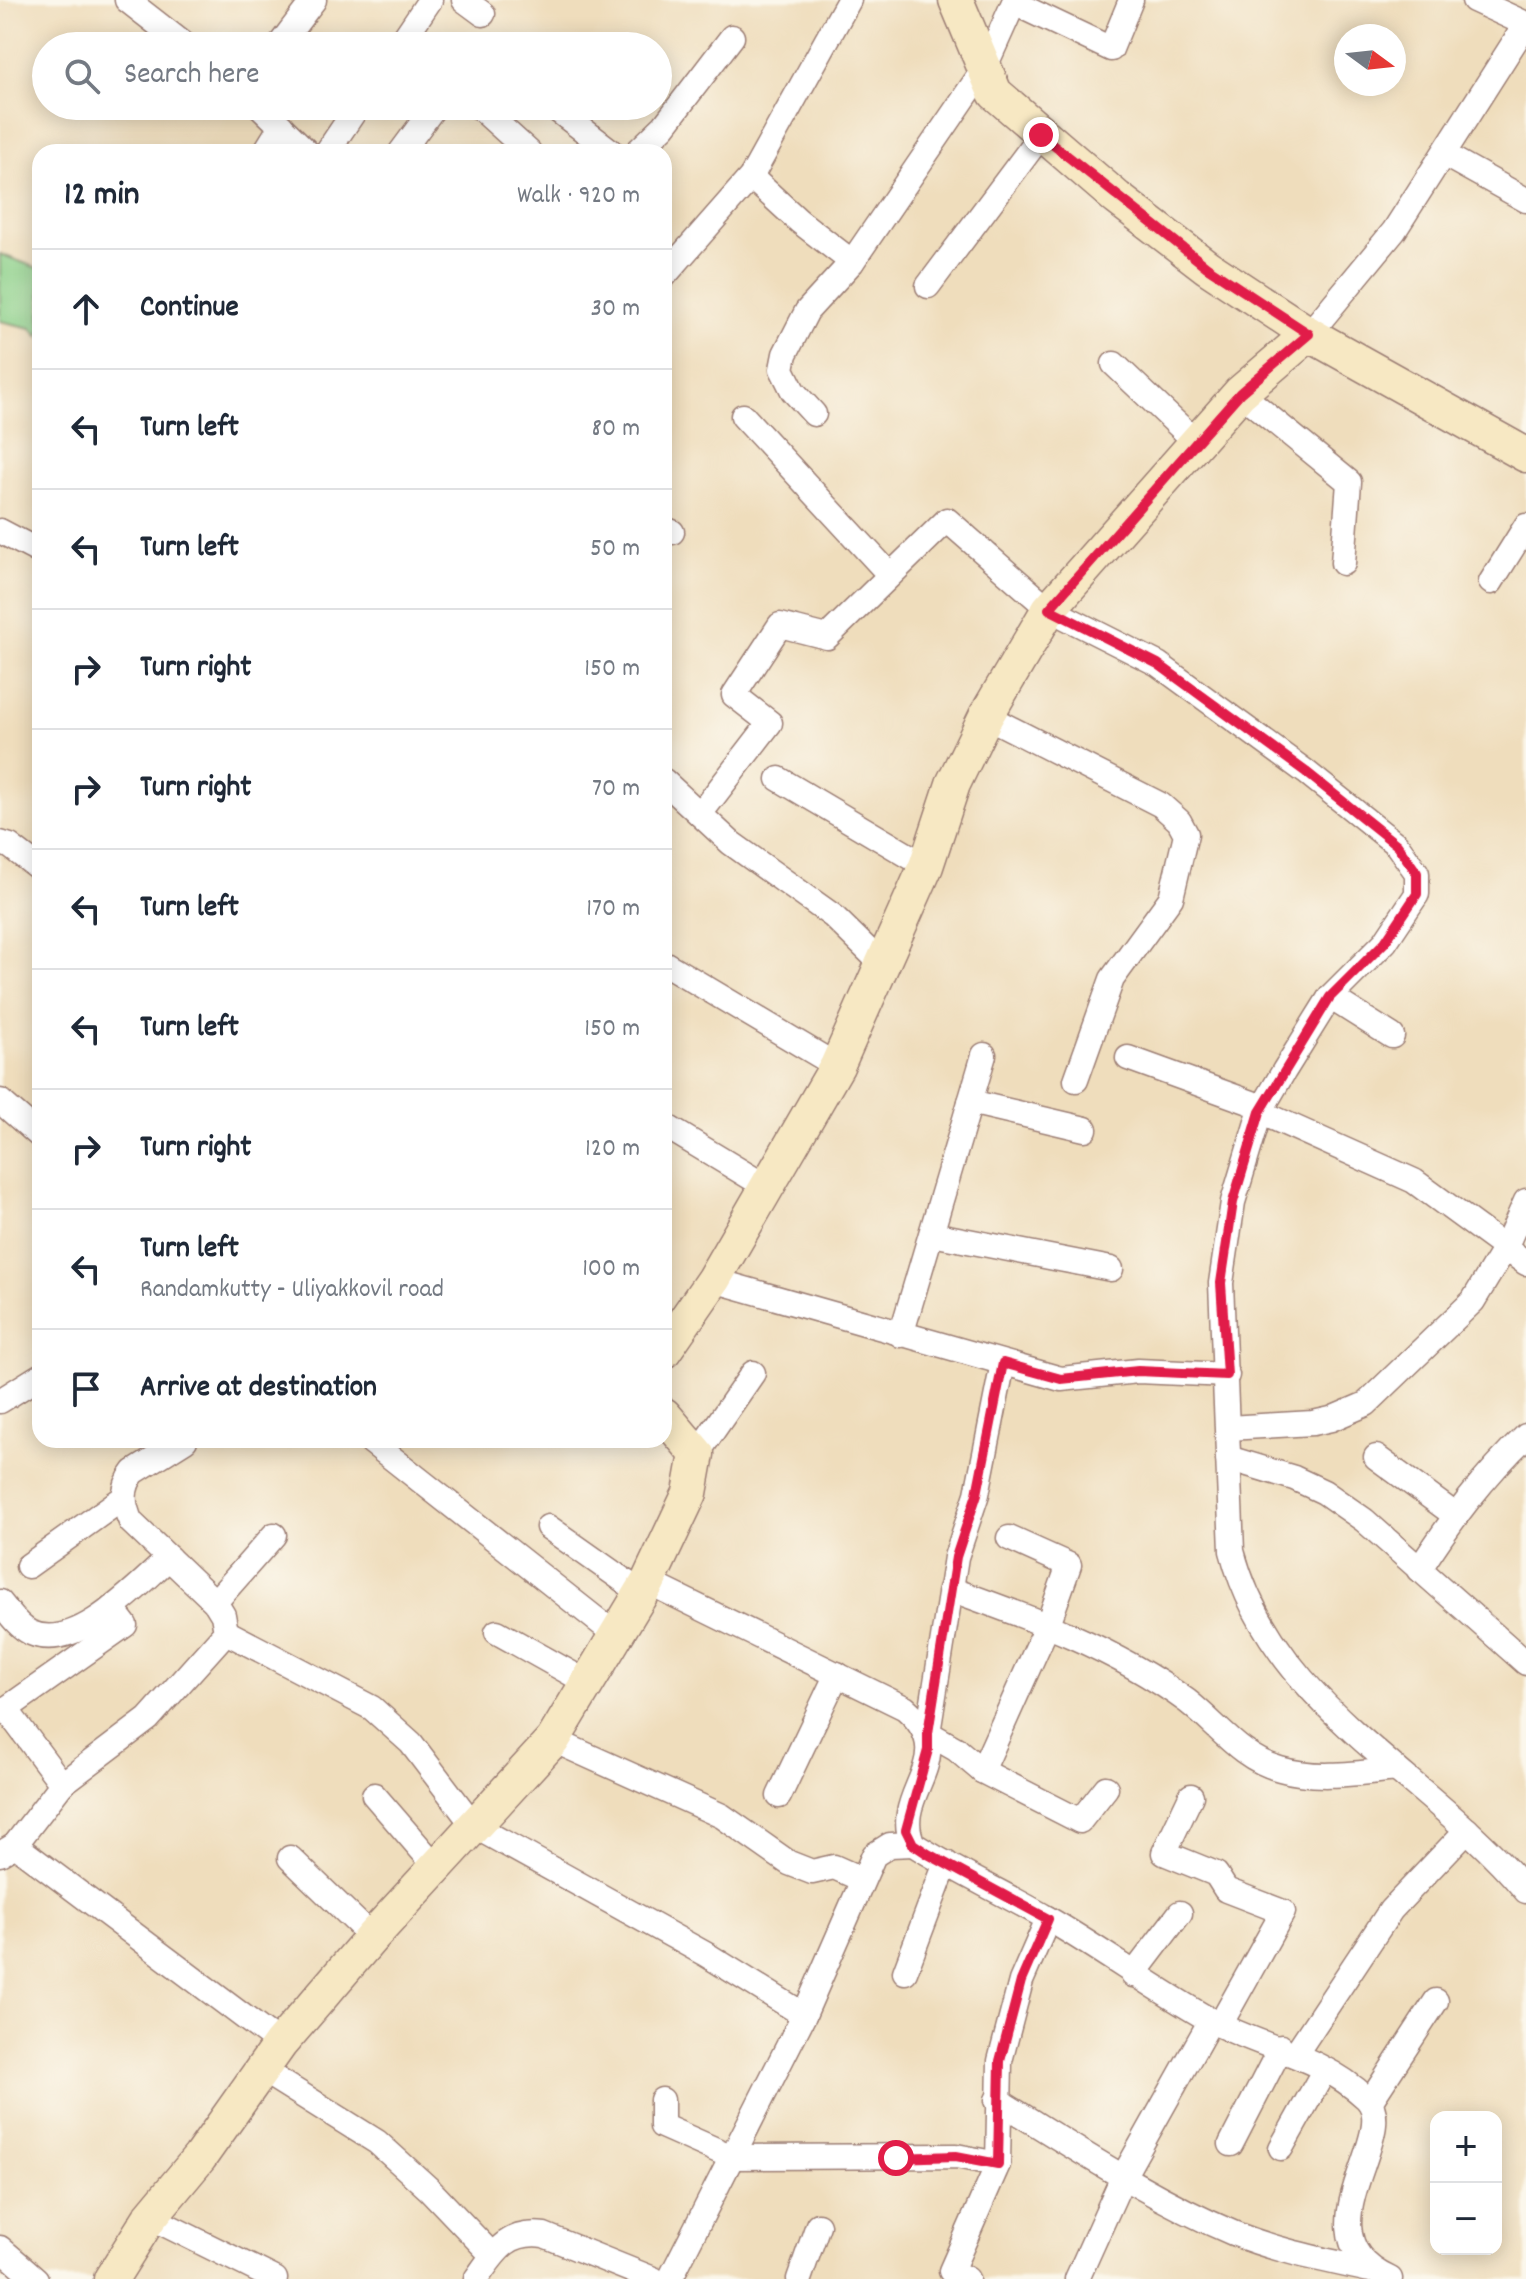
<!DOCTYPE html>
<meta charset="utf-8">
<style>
body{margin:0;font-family:Dekko,sans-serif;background:#f2f2f3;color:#1f2937}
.controls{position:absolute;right:24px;bottom:24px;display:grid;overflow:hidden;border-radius:16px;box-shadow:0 4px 20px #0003}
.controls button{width:72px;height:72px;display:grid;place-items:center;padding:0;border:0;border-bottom:2px solid #e0e1e3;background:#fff;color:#1f2937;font:40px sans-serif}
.compass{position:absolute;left:1334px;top:24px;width:72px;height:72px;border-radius:50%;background:#fff;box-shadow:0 4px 20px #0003;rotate:105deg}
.stop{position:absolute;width:24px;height:24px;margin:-18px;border:6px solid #e11d48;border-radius:50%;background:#fff}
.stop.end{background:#e11d48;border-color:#fff;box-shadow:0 2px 8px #0008}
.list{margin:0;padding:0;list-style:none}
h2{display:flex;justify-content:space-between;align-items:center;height:104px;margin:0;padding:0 32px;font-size:34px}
h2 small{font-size:26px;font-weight:400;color:#747a83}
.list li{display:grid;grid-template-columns:52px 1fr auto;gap:24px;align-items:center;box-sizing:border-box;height:120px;padding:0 32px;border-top:2px solid #e0e1e3}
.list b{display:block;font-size:30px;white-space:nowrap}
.list p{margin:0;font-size:26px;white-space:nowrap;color:#747a83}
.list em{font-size:26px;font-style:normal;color:#747a83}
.icon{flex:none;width:44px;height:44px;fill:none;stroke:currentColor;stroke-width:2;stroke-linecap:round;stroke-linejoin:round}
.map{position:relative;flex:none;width:1526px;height:2279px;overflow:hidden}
.search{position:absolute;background:#fff;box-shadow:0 4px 20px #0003;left:32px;top:32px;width:640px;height:88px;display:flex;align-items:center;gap:20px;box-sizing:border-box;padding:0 28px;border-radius:44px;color:#747a83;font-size:30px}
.panel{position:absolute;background:#fff;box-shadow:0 4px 20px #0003;left:32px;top:144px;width:640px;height:1304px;border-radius:24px}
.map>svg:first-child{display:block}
.green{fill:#8bd089;stroke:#6a785a;stroke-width:2}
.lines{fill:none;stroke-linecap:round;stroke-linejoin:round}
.street-casing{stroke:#9c7e74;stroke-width:27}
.secondary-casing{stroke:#9c7e74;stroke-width:37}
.street{stroke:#fff;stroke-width:24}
.secondary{stroke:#f7e8c3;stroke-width:34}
.route{stroke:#e11d48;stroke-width:10}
</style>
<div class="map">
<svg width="1526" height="2279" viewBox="0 0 1526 2279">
<rect width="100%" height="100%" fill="#fbf7ec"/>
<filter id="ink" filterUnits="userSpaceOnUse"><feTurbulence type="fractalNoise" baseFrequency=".0125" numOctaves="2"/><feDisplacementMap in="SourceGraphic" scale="16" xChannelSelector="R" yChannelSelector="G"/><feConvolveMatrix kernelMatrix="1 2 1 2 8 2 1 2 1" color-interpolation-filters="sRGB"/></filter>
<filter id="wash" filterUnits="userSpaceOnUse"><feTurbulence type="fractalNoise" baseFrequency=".006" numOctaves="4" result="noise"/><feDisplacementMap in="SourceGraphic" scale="32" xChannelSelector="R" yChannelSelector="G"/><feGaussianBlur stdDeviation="1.8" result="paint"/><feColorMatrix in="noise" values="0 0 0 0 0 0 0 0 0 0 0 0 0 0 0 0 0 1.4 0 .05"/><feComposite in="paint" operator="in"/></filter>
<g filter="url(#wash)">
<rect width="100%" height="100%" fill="#efddbc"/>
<path class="green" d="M0,254L40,269V338L31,328L0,321Z"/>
</g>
<g filter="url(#ink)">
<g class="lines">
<g class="street-casing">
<g id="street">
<path d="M127,0L186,46"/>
<path d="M464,0L483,14"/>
<path d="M1474,0L1526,24"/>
<path d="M1014,3L1111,49L1131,0"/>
<path d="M279,46L314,0"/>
<path d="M399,46L430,0"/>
<path d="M260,106L307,152"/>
<path d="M478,106L529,152"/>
<path d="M552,106L612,152"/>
<path d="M265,152L281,126"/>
<path d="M327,152L358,106"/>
<path d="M401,152L435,106"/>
<path d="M637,152L664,126L732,37"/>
<path d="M1445,155L1526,200"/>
<path d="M751,177L799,221L852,262"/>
<path d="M664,276L751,177L849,0"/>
<path d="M928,286L1041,135"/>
<path d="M1309,334L1394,231L1526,24"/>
<path d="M1114,364L1197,443"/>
<path d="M1240,393L1349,482L1343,563"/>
<path d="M814,414L793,391L782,369L785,354L807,311L852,262L984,69L1015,0"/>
<path d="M743,416L890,575"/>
<path d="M664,529L672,532"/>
<path d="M0,531L40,552"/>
<path d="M1491,582L1526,526"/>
<path d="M986,716L1161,805L1179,821L1186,834L1171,898L1112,979L1076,1080"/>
<path d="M779,779L926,866"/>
<path d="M664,781L731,843L833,916L884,966"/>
<path d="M700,814L770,723L734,695L780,625L827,637L947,520L1049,609L1158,664L1306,772L1397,845L1417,873V894L1385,942L1330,997L1284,1071L1260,1112L1233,1202L1221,1283L1232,1551C1272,1706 1431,1776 1526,1891"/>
<path d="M0,843L10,846L40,869"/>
<path d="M664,963L837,1066"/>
<path d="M1330,997L1392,1036"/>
<path d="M1128,1058L1263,1107"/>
<path d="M0,1101L39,1135"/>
<path d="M970,1102L1085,1129"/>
<path d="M1260,1112L1414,1181L1526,1263"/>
<path d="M664,1125L765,1186"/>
<path d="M932,1234L1111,1269"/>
<path d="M713,1280L1061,1379L1138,1371L1227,1375"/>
<path d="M901,1335L984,1055"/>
<path d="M1003,1363L977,1494L956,1557L928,1733L956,1749L982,1771L1080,1821L1106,1788"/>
<path d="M0,1401L40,1376"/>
<path d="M1228,1428L1313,1423L1331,1419L1366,1404L1473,1301L1505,1248L1526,1201"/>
<path d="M369,1440L616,1635"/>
<path d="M697,1454L753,1373"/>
<path d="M1376,1457L1455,1515"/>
<path d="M1228,1458L1294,1478L1324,1492L1364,1520L1526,1663"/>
<path d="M548,1527L640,1592"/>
<path d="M28,1566L123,1498"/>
<path d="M1419,1570C1451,1520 1483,1477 1526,1436"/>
<path d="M648,1582L905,1708C964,1759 889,1793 913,1844C955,1871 1002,1892 1045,1917C1101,1949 1153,1988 1210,2020C1261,2048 1320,2055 1366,2098C1404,2134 1293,2235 1390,2279"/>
<path d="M950,1589C1034,1619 1114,1648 1187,1701C1218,1725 1240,1758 1280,1769C1317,1780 1359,1773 1396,1769"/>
<path d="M0,1602C9,1613 18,1627 31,1633C77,1653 138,1585 169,1558"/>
<path d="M215,1602L274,1535"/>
<path d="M226,1632L372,1708L411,1743L474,1826L707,1955L804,2015"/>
<path d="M497,1632L588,1683"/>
<path d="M553,1740L722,1816L789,1863L812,1872L834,1867L861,1879"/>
<path d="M982,1771L1048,1624L1069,1565L1009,1538"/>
<path d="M62,1784L6,1709L125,1625L112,1608"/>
<path d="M374,1795L438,1869"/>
<path d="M779,1796L837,1674"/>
<path d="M1191,1796L1164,1853L1216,1874L1226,1890L1283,1912L1220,2025"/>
<path d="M15,1845L280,2044"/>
<path d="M0,1854L15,1845L62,1784L148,1719L226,1632L223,1615L215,1602L131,1522C123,1505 121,1488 134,1472L185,1440"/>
<path d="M290,1858L372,1937"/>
<path d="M905,1972L946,1863"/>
<path d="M1133,1975L1180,1913"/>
<path d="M1296,2053L1391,1910L1467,1830"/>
<path d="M262,2070L377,2142L429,2189L492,2255"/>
<path d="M662,2100V2126L732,2157L956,2156L998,2164"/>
<path d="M997,2100C1074,2147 1150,2198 1233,2233C1277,2251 1324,2260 1370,2270"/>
<path d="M1370,2102L1436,2001"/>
<path d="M1231,2144L1281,2047"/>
<path d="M1281,2148L1324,2071"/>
<path d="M150,2217L275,2279"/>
<path d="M0,2248L36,2279"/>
<path d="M476,2279C495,2252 507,2230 544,2235L653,2279"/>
<path d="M670,2279L804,2015L874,1855L890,1845L913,1844"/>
<path d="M799,2279L818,2225"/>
<path d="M967,2279L951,2271L998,2164L1000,2061L1021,1981L1048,1919"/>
<path d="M1077,2279L1123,2177L1211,2020"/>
</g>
</g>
<g class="secondary-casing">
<g id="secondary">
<path d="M956,0L995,93L1117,198L1207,267L1309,334L1526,455"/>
<path d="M664,1351L713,1280L837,1066L926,866L953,784L986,716L1049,609L1240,393L1309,334"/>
<path d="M111,2279L150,2217L200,2157L280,2044L372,1937L553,1740L648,1582L690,1493L697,1454L664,1415"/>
</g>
</g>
<use href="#street" class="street"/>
<use href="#secondary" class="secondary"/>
</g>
</g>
<g class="lines" filter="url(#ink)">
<path class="route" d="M896,2158L956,2156L998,2164L1000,2061L1021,1981L1048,1919L928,1854L913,1844L906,1830L928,1750V1733L956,1557L977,1494L1003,1363L1061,1379L1138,1371L1227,1375L1221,1283L1233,1202L1260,1112L1330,997L1385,942L1417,894V873L1397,845L1306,772L1158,664L1049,609L1240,393L1309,334L1207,267L1041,135"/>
</g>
</svg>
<div class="controls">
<button>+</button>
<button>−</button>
</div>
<svg class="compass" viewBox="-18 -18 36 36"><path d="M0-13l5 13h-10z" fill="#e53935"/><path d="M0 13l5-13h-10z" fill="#747a83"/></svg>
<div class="stop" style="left:896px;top:2158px"></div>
<div class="stop end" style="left:1041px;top:135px"></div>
<div class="search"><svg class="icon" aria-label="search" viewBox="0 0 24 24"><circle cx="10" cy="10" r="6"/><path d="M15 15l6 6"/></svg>Search here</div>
<section class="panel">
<h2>12 min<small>Walk · 920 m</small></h2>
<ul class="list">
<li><svg class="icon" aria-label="ahead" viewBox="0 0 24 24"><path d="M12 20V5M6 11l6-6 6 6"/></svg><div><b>Continue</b></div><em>30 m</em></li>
<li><svg class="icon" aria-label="left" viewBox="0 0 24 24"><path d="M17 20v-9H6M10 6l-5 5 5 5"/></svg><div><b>Turn left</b></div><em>80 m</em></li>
<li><svg class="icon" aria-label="left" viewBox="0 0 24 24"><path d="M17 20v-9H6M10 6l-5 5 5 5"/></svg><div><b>Turn left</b></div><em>50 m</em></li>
<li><svg class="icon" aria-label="right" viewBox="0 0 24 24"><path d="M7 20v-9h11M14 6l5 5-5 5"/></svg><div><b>Turn right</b></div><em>150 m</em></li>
<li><svg class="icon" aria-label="right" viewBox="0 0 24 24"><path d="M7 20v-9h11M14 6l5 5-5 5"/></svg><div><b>Turn right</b></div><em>70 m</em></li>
<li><svg class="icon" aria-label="left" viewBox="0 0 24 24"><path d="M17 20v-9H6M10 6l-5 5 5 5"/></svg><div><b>Turn left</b></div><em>170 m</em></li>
<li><svg class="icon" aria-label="left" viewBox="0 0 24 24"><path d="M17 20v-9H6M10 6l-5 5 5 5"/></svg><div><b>Turn left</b></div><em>150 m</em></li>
<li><svg class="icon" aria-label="right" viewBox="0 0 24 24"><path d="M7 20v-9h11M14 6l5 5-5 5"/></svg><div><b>Turn right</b></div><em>120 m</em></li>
<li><svg class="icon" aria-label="left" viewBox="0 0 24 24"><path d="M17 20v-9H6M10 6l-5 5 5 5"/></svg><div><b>Turn left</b><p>Randamkutty - Uliyakkovil road</p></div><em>100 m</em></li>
<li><svg class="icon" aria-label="arrive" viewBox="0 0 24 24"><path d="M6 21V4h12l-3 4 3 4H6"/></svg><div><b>Arrive at destination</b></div></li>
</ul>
</section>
</div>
